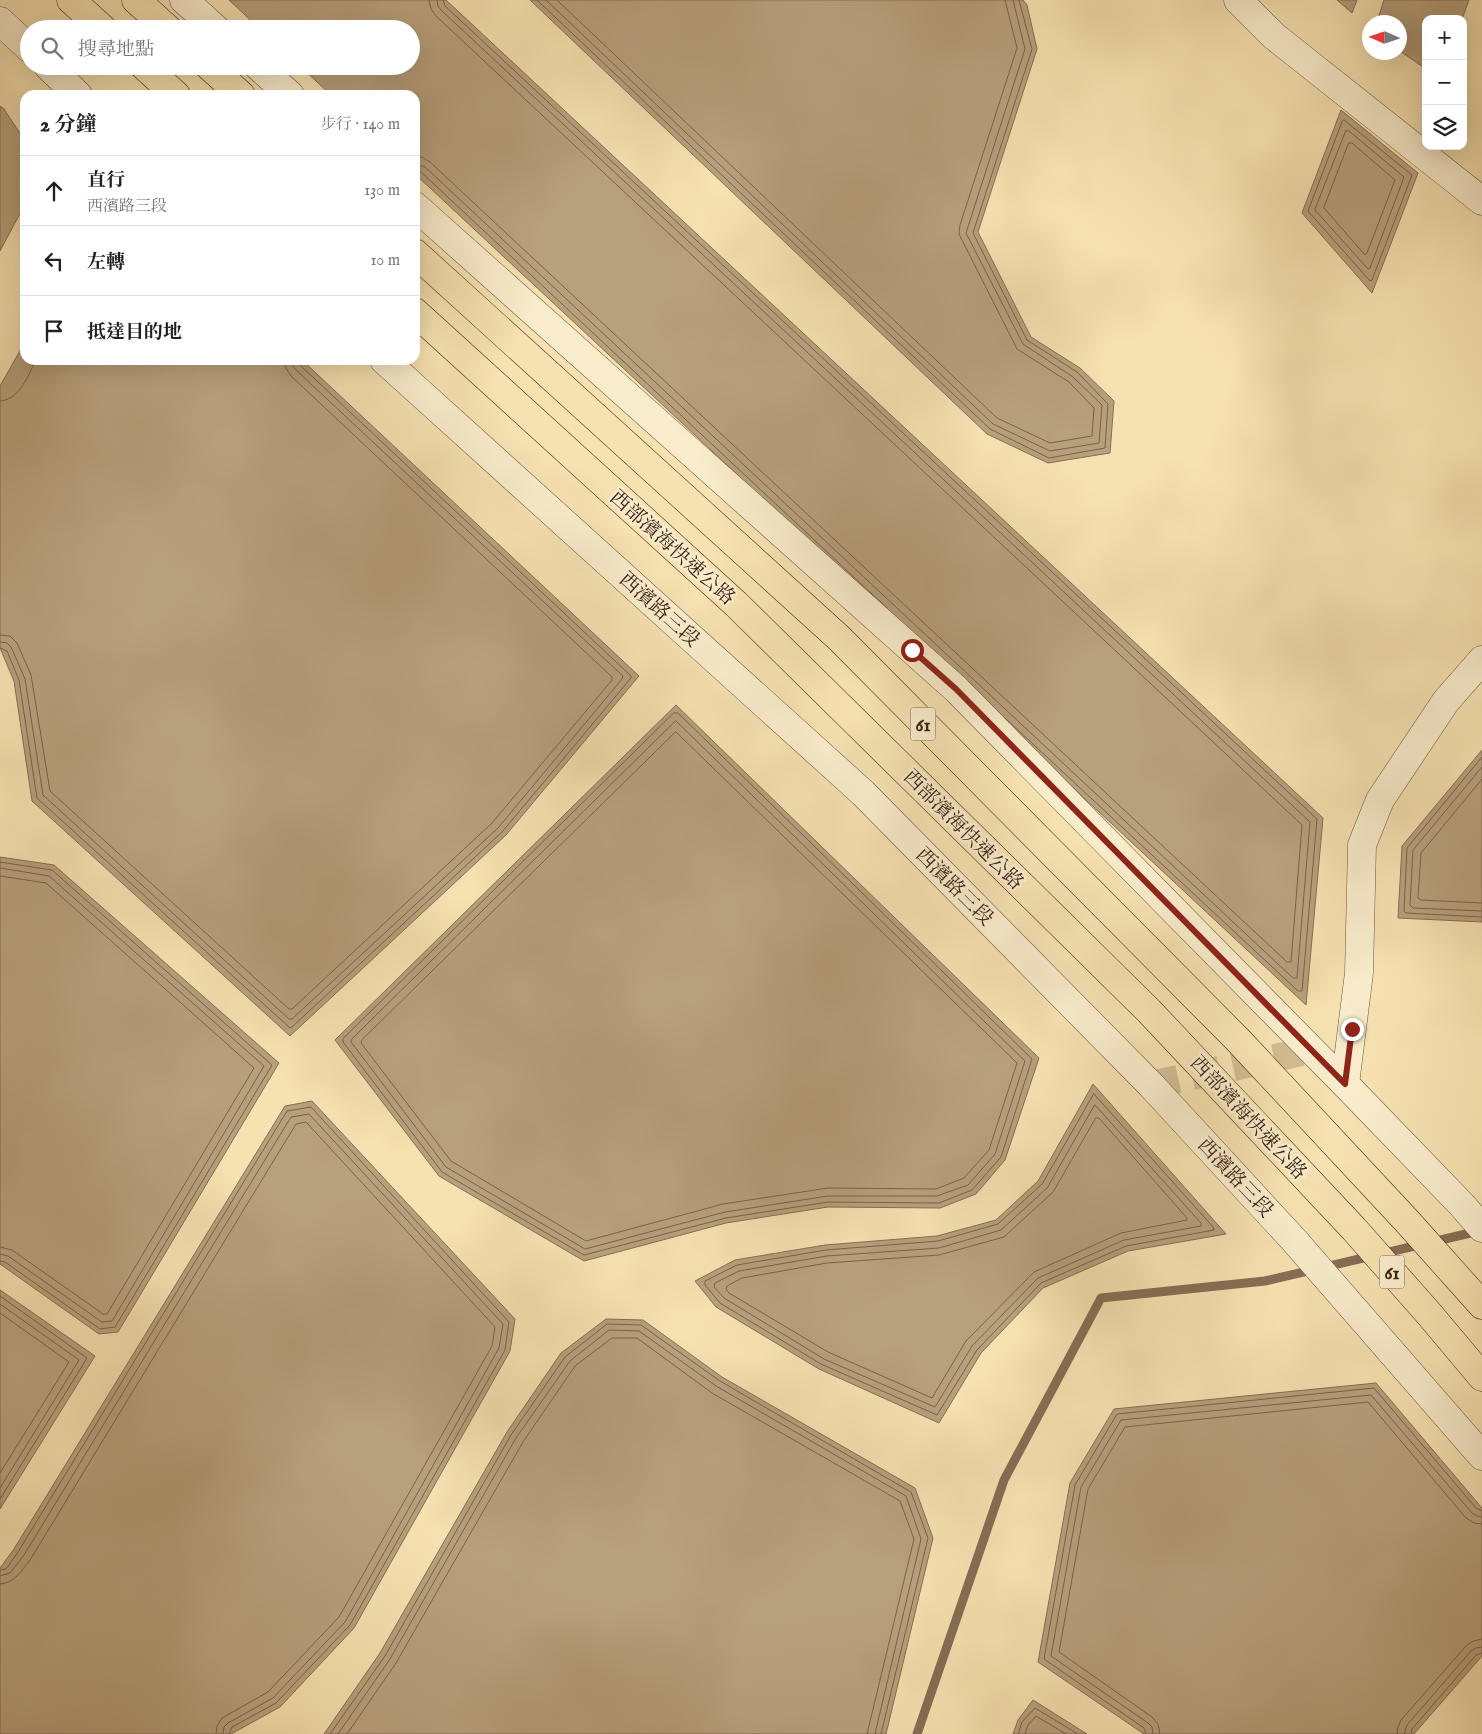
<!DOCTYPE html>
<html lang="zh-TW">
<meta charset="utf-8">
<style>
body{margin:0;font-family:"IM FELL English","Noto Serif TC",serif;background:#f2f2f2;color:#202124}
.controls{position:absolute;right:15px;top:15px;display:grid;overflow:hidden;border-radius:10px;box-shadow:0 5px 20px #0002}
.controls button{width:45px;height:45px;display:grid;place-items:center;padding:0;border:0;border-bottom:1px solid #e0e0e0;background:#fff;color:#202124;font:25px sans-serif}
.compass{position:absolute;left:1362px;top:15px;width:45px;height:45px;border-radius:50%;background:#fff;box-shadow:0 5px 20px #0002;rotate:273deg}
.stop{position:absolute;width:15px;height:15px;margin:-11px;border:4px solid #8f2418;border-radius:50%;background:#fff}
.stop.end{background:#8f2418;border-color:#fff;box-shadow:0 1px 5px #0008}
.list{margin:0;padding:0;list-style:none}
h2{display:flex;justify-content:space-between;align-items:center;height:65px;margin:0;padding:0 20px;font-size:21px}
h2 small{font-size:16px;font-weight:400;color:#757577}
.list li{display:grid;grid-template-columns:32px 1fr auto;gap:15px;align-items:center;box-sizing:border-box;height:70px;padding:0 20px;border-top:1px solid #e0e0e0}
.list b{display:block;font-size:19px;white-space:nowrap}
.list p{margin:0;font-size:16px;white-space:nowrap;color:#757577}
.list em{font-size:16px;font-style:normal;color:#757577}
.icon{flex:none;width:28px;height:28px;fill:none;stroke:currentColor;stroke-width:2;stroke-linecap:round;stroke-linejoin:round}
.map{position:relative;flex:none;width:1482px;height:1734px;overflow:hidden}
.search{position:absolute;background:#fff;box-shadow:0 5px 20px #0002;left:20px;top:20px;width:400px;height:55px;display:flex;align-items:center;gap:12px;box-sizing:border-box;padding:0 18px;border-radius:28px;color:#757577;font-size:19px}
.panel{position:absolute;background:#fff;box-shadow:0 5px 20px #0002;left:20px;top:90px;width:400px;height:275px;border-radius:15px}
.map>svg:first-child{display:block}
.water{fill:#b7a07c;stroke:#866e54}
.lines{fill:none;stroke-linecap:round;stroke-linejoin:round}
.shore{stroke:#7a624a;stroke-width:1}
.stream{stroke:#866e54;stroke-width:9}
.minor-tunnel{stroke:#d1bb91;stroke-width:28;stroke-dasharray:28 14;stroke-linecap:butt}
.minor-casing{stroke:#6b523d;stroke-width:29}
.highway-casing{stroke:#3d2317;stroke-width:29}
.minor{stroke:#f9eccc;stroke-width:28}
.highway{stroke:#f6e1b0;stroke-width:28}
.route{stroke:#8f2418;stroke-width:6}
.labels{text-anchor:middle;stroke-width:5;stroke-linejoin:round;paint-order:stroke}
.shield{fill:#f9eccc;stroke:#755f4d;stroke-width:1}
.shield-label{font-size:19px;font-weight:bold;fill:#3d2317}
.street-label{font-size:20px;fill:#3d2317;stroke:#f9eccc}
</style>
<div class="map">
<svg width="1482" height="1734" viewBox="0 0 1482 1734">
<rect width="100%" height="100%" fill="#f6e1b0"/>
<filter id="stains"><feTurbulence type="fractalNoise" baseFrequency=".004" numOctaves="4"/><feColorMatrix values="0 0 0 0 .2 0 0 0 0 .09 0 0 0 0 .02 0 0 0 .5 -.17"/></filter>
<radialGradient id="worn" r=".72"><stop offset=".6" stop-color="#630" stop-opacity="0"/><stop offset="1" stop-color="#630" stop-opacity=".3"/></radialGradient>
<g class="water">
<path d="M229,0H446L1323,818L1306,1005L415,174V95H331L300,66H411V29H260Z"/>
<path d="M530,0H1023L1027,5L1037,49L978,232L1031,337L1080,368L1114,401L1110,453L1048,463L987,434Z"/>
<path d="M1337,0H1357L1352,13Z"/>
<path d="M1384,0H1469L1462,19H1426V69L1400,51V22H1377Z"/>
<path d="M0,106L4,109L25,141V204L0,251Z"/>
<path d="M1341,110L1418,173L1372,293L1302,213Z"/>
<path d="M25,342V360H302L639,676L506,835L290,1036L32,801L14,681L0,648V386Z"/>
<path d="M676,705L1039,1058L1005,1160L976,1194L940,1208L828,1207L726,1223L584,1261L439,1176L335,1040Z"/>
<path d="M1482,750V922L1398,918L1402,846Z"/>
<path d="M0,857L54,865L279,1063L118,1332L99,1334L0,1264Z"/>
<path d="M1093,1084L1226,1234L1128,1251L1043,1288L981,1353L939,1423L819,1369L716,1307L695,1281L735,1260L825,1245L937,1236L996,1220L1038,1181Z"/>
<path d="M312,1101L515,1319L510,1351L354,1628L280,1707L231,1734H0V1568L14,1549L285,1106Z"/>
<path d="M0,1290L95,1356L0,1509Z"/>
<path d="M606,1319L643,1320L722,1377L915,1488L933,1538L886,1734H324L380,1653L507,1432L561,1353Z"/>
<path d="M1376,1383L1482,1508V1656L1414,1734H1144L1038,1662L1070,1483L1114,1409Z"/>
<path d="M1033,1700L1087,1734H1013L1018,1720Z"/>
</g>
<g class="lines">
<g class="shore">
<path d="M443,0L445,6L1317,819L1302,991H1298L1005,718"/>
<path d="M537,0L990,429L1049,458L1105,448L1108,404L1077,372L1027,340L973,233L1032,49L1019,0"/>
<path d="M546,0L993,424L1050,451L1099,443L1102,405L1073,377L1023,344L966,233L1025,49L1013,0"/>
<path d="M557,0L997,418L1050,443L1092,436L1094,408L1069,382L1017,349L959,234L960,225L1017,48L1005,0"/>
<path d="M1344,120L1412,175L1372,280L1370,281L1308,211L1342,122Z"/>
<path d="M1346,131H1349L1404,177L1370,268L1368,269L1315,210Z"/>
<path d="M1349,143H1352L1395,180L1367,253L1365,255L1324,208Z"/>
<path d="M415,157H422L430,162L1287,962H1291L1302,825L436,16L431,9L429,0"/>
<path d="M415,164L425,167L1293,978H1297L1310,822L441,10L438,6L437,0"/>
<path d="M415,170L421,172L887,608"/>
<path d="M0,401C20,400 28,375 36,360"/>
<path d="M0,635L10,636L17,643L31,675L50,791L289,1009H292L492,823L612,680V677L291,376L286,368L285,360"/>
<path d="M0,642L7,643L11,647L25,679L43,795L289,1019H292L498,828L622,679L623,676L296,370L293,366L292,360"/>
<path d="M0,648L7,651L19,680L37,798L290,1028L292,1027L502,832L631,678V676L301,366L299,360"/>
<path d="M674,713H678L1032,1059L1001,1157L972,1190L939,1203L828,1202L726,1218L584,1255L442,1172L343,1042V1039Z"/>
<path d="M676,721L1025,1061L995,1154L968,1185L937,1196H828L725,1212L585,1249L446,1167L351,1042L352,1039Z"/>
<path d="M676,732L1017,1063L989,1150L964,1178L936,1189L828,1188L723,1204L586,1241L451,1161L361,1043L362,1040Z"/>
<path d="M1482,757L1407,848L1404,911L1406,913L1482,917"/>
<path d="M1482,767L1413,850L1410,905L1413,908L1482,911"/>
<path d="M1482,779L1421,853L1418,898L1421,900L1482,903"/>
<path d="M0,862L52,870L272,1065L115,1327L100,1329L5,1262L0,1261"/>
<path d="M0,868L49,876L264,1066L112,1321L102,1322L8,1256L0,1254"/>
<path d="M0,876L46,883L254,1068L107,1314H103L12,1250L0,1247"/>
<path d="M1094,1094L1213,1227L1214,1230L1126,1246L1041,1283L977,1350L937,1415L821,1364L720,1303L705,1285V1281L737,1265L826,1250L938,1241L998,1224L1042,1184Z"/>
<path d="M1095,1105L1201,1223V1226L1124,1240L1038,1278L972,1346L935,1407L824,1359L724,1298L714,1287L715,1283L739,1271L827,1256L939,1248L1001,1230L1047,1188Z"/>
<path d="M1096,1118H1099L1187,1218V1220L1121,1233L1034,1272L966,1341L932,1398L828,1352L729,1293L726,1289L727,1286L742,1278L827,1263L939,1255L1004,1237L1053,1192Z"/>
<path d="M0,1296L87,1358L0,1499"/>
<path d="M0,1304L79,1360L0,1488"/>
<path d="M0,1313L69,1362L0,1473"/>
<path d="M0,1570L6,1569L18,1552L287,1111L311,1107L509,1322L505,1350L350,1625L276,1703L232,1727L229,1734"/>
<path d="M0,1576L10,1573L24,1555L291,1117L309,1114L503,1324L499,1348L345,1622L273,1698L228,1723L224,1727L223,1734"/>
<path d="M0,1584C15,1583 21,1571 30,1560L296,1124L306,1122L495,1327L492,1346L339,1617L268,1692L222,1718L217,1726L216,1734"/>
<path d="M330,1734L385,1656L511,1435L565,1357L607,1324L641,1325L720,1381L911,1492L928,1538L881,1734"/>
<path d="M338,1734L390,1659L516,1438L570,1361L609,1330L639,1331L716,1386L906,1496L921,1539L875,1734"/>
<path d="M347,1734L396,1663L523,1442L575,1366L612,1338H637L712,1393L900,1501L914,1539L867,1734"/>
<path d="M1018,1734L1022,1722L1035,1708L1078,1734"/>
<path d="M1025,1734L1028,1725L1036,1716L1066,1734"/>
<path d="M1146,1734L1144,1728L1044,1659L1075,1485L1117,1414L1374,1388L1476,1508L1482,1511"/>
<path d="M1153,1734L1152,1727L1148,1723L1051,1656L1081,1487L1121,1420L1371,1395L1472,1513L1477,1516L1482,1517"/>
<path d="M1160,1734L1158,1724L1152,1717L1059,1652L1088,1489L1125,1427L1368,1402L1466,1518L1474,1523L1482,1524"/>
<path d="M1397,1734L1398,1727L1401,1720L1466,1646L1473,1641L1482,1639"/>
<path d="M1404,1734L1407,1725L1471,1651L1476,1648L1482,1647"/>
<path d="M1411,1734L1412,1729L1476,1655L1482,1653"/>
</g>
<path class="stream" d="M917,1734L1004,1480L1101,1298L1265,1281L1479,1231"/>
<path class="minor-tunnel" d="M1151,1085L1311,1050"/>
<g class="minor-casing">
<g id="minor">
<path d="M184,0L216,29"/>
<path d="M1238,0L1274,36L1482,201"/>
<path d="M0,21L29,48"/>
<path d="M48,66L78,95"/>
<path d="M258,66L290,95"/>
<path d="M415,206L956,689L1345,1084L1461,1204L1482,1228"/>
<path d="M384,360L863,793L1151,1085L1293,1239L1482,1456"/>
<path d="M1345,1084L1359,973L1362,845L1380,800L1446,701L1482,660"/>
</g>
</g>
<g class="highway-casing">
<g id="highway">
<path d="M71,0L103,29"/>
<path d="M136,0L168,29"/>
<path d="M144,66L176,95"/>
<path d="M209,66L241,95"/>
<path d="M415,253L839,638L1239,1041L1406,1220L1482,1305"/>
<path d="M415,312L736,604L1149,1011L1354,1229L1430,1315L1482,1377"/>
</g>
</g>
<use href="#minor" class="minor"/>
<use href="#highway" class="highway"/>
</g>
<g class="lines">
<path class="route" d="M912,650L956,689L1345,1084L1352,1029"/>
</g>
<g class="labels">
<g class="shield">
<rect x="910.5" y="707.5" width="25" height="33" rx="4"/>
<rect x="1379.5" y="1255.5" width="25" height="33" rx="4"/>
</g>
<g class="shield-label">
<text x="923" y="731">61</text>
<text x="1392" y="1279">61</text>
</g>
<g class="street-label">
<text transform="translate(673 547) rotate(42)" y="7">西部濱海快速公路</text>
<text transform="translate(660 609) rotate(42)" y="7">西濱路三段</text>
<text transform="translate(964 829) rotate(45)" y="7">西部濱海快速公路</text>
<text transform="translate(955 886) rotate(45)" y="7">西濱路三段</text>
<text transform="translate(1249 1117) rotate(47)" y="7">西部濱海快速公路</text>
<text transform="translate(1236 1177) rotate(47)" y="7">西濱路三段</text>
</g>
</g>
<rect width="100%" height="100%" filter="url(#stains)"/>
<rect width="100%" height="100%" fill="url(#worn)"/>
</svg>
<div class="controls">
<button>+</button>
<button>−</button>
<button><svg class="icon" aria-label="layers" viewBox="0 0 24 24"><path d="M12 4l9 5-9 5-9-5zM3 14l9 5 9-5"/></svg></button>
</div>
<svg class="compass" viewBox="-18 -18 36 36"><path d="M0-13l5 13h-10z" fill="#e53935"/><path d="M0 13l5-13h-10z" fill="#757577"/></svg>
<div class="stop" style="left:912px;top:650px"></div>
<div class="stop end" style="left:1352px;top:1029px"></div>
<div class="search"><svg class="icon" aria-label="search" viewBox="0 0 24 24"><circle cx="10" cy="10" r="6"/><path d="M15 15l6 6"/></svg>搜尋地點</div>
<section class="panel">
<h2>2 分鐘<small>步行 · 140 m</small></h2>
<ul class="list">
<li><svg class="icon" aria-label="ahead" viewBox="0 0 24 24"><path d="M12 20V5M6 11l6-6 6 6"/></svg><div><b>直行</b><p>西濱路三段</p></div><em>130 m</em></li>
<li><svg class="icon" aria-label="left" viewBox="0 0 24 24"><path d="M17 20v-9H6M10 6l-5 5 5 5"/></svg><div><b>左轉</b></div><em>10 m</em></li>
<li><svg class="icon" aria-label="arrive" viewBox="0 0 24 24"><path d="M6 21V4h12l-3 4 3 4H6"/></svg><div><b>抵達目的地</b></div></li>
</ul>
</section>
</div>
